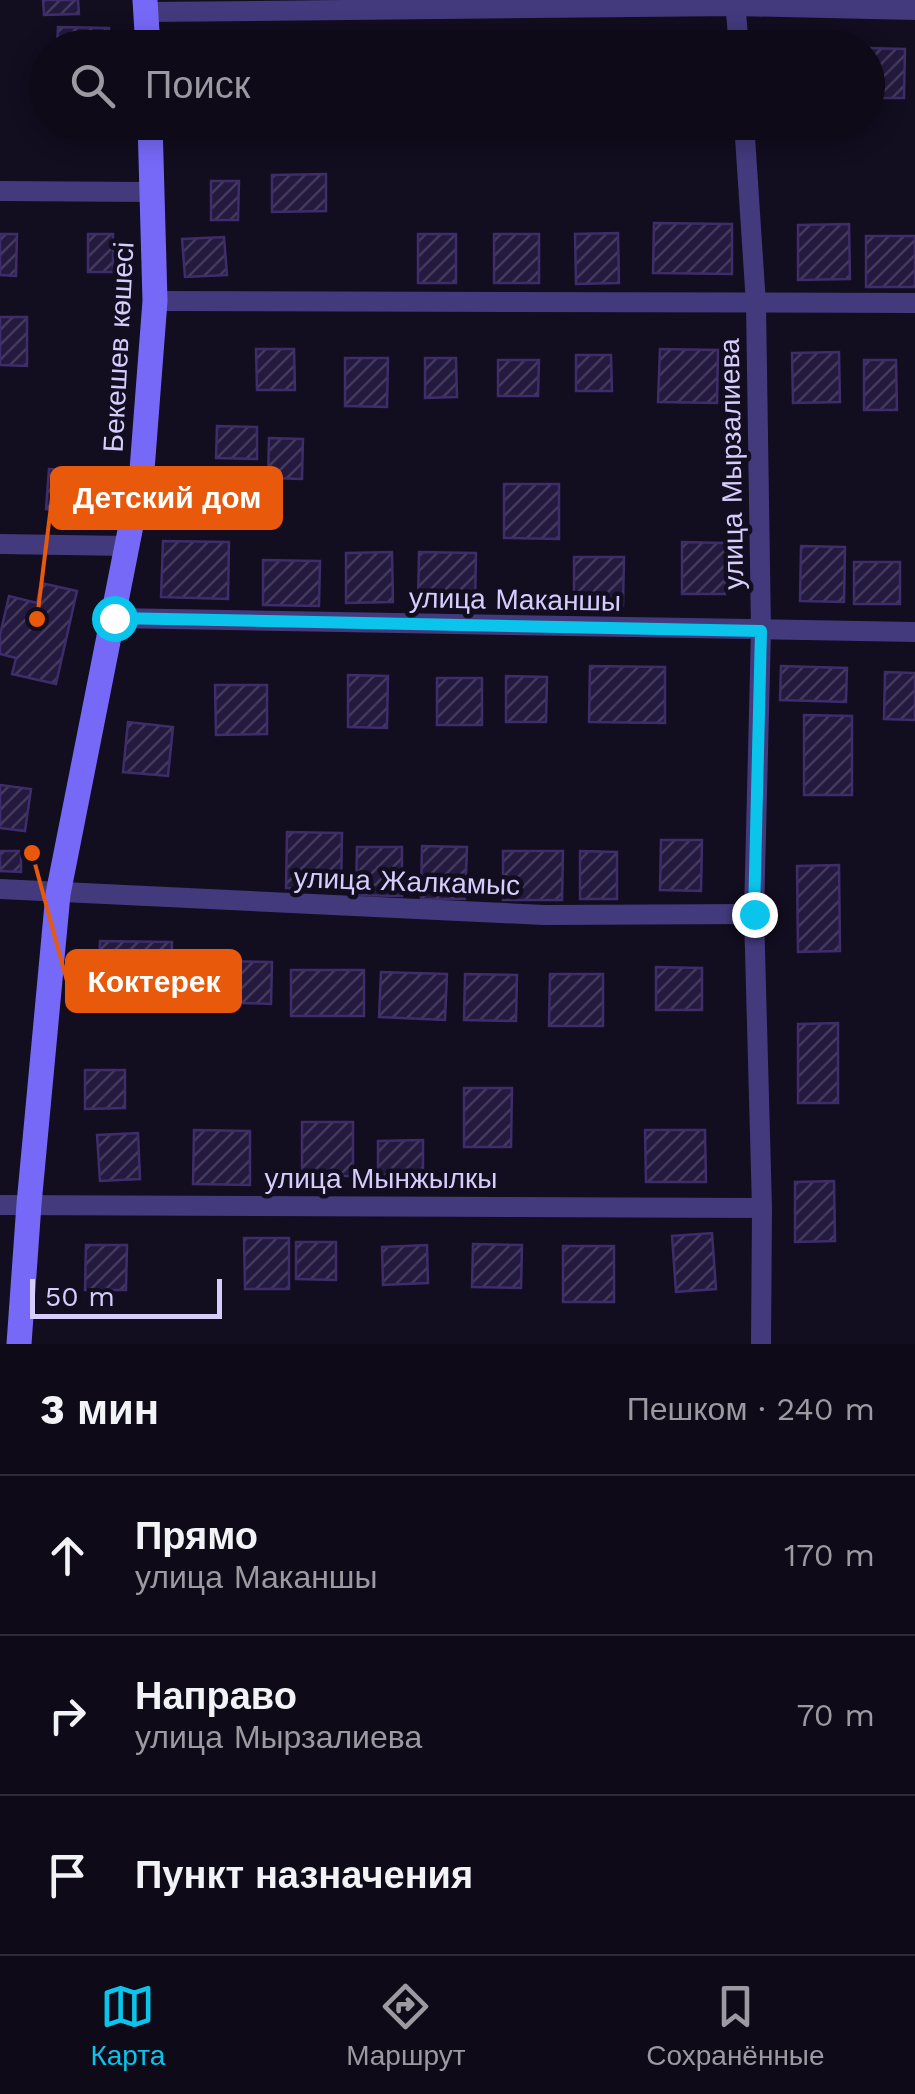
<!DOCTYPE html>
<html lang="ru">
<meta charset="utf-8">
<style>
body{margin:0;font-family:"Work Sans",sans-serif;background:#1c1824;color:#f1f3f6}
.scale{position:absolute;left:30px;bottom:25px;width:192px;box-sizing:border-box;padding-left:10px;border:5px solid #d6cdfd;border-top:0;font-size:28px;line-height:35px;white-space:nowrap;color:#d6cdfd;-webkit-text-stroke:8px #120d1f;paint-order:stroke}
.stop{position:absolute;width:30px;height:30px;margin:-22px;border:8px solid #0ac4ec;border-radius:50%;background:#fff}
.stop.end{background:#0ac4ec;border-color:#fff;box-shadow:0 2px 10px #0008}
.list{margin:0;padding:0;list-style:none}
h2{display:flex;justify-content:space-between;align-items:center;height:130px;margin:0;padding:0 40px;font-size:42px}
h2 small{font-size:32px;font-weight:400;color:#9b9aa1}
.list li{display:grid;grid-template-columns:65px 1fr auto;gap:30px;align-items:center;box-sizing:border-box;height:160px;padding:0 40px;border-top:2px solid #2e2b36}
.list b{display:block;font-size:38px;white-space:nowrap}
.list p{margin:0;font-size:32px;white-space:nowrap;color:#9b9aa1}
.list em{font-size:32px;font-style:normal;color:#9b9aa1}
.icon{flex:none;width:55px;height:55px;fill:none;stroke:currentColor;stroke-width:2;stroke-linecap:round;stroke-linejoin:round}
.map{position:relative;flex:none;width:915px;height:1344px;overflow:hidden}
.search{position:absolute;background:#0e0a17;box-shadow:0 5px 25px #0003;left:30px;right:30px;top:30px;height:110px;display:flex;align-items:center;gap:25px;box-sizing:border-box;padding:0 35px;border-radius:55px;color:#9b9aa1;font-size:38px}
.sheet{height:610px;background:#0e0a17}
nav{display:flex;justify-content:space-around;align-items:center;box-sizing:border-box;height:140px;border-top:2px solid #2e2b36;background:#0e0a17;font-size:28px;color:#9b9aa1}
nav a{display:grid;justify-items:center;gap:5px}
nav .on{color:#0ac4ec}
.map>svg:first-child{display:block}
.building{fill:url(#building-hatch);stroke:#3e2d6a;stroke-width:2.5}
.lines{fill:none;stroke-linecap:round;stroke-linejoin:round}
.minor{stroke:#423a7c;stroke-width:20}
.secondary{stroke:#7769f8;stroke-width:25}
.route{stroke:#0ac4ec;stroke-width:12}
.labels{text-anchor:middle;stroke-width:9;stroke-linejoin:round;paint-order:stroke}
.street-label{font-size:28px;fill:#d6cdfd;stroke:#120d1f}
.leader{fill:none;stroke:#e8590c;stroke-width:4}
.callout-dot{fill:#e8590c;stroke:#120d1f;stroke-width:4}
.callout{fill:#e8590c;stroke:#e8590c;stroke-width:4}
.callout-label{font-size:30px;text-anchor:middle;font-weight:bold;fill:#fff}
</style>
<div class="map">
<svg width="915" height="1344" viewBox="0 0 915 1344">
<defs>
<pattern id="building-hatch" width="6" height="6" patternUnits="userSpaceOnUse" patternTransform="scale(2.5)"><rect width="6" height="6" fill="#241a3f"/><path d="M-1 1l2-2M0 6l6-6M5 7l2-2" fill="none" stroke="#433a5c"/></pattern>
</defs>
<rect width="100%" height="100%" fill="#120d1f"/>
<g class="building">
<path d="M43,0H78L79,14L44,15Z"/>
<path d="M58,27L109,28V48H57Z"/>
<rect x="232" y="33" width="37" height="15"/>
<path d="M604,44L691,45V48H604Z"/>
<path d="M868,48L905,49L904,98H868Z"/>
<path d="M326,174V211L272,212V175Z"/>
<path d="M211,181H239L238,220H211Z"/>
<path d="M654,223L732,224V274L653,273Z"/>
<path d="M849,224L850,279L798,280V225Z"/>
<path d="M618,233L619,283L576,284L575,234Z"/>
<path d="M0,234H17L16,276L0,275Z"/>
<rect x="88" y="234" width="25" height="38"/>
<rect x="418" y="234" width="38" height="49"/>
<rect x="494" y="234" width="45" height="49"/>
<rect x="866" y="236" width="49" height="51"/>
<path d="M224,237L227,275L185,277L182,239Z"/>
<path d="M0,317H27V366L0,365Z"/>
<path d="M256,349H294L295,390H257Z"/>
<path d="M660,349L718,350L717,403L658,402Z"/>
<path d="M839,352L840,402L793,403L792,353Z"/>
<path d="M576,355H611L612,391H576Z"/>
<path d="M345,358H388L387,407L345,406Z"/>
<path d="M425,358H456L457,397L425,398Z"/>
<path d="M498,360H539L538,396H498Z"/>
<path d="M864,360H896L897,410H864Z"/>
<path d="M217,426L257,427V459L216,458Z"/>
<path d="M269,438L303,439L302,479L268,478Z"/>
<path d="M49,469L96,472L93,512L46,509Z"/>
<path d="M504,484H559V539L504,538Z"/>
<path d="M163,541L229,542L228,599L161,597Z"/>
<path d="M682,542L726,543L725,594H682Z"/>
<path d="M801,546L845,547L844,602L800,601Z"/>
<path d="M392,552L393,602L346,603V553Z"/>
<path d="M419,552L476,553L475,605L418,604Z"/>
<path d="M574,557H624L623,606H574Z"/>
<path d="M263,560L320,561L319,606L263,605Z"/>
<rect x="854" y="562" width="46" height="42"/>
<path d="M41,583L77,591L56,684L12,674L16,658L0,654V635L9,596L37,603Z"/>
<path d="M590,666L665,667V723L589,722Z"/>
<path d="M781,666L847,668L846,702L780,700Z"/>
<path d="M885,672L915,673V720L884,719Z"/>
<path d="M348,675L388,676L387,728L348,727Z"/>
<path d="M506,676L547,677L546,722H506Z"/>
<rect x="437" y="678" width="45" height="47"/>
<path d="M215,685H267V734L216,735Z"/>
<path d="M804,715L852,716V795H804Z"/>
<path d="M128,722L173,727L168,776L123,772Z"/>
<path d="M0,785L31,789L25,831L0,828Z"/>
<path d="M287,832L342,833L341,889L286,888Z"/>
<path d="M661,840H702L701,891L660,890Z"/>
<path d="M422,846L467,847L465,899H421Z"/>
<path d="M357,847H402V896L356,895Z"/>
<path d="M0,851H21V872L0,871Z"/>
<path d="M503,851H563L562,900H503Z"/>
<path d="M580,851L617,852V899H580Z"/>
<path d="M839,865L840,951L798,952L797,866Z"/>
<path d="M100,941L172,942L171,986L99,984Z"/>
<path d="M218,961L272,962L271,1004L217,1002Z"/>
<path d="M656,967L702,968V1010H656Z"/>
<rect x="291" y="970" width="73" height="46"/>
<path d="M381,972L447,974L445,1020L379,1017Z"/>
<path d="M465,974L517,975L516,1021L464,1020Z"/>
<path d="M550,974H603V1026H549Z"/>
<path d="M838,1023V1103H798V1024Z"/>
<path d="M85,1070H125V1108L85,1109Z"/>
<path d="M464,1088H512L511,1147H464Z"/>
<rect x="302" y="1122" width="51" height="54"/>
<path d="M194,1130L250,1131V1185L193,1184Z"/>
<path d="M645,1130H705L706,1182H646Z"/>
<path d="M138,1133L140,1179L100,1181L97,1135Z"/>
<path d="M423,1140V1184H378V1141Z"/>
<path d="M834,1181L835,1241L795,1242V1182Z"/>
<path d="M712,1233L716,1289L676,1292L672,1236Z"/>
<path d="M244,1238H289V1289H245Z"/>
<path d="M296,1242H336V1280L296,1279Z"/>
<path d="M473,1244L522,1245L521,1288L472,1287Z"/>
<path d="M86,1245H127L126,1290H85Z"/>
<path d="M427,1245L428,1283L383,1285L382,1247Z"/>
<rect x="563" y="1246" width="51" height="56"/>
</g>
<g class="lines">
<g class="minor">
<path d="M735,0L739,48"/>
<path d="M147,12L736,6L915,10"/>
<path d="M744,122L756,304L761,631L754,914L762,1208L761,1344"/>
<path d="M0,191L152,192"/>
<path d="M155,301L915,303"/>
<path d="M0,544L128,546"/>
<path d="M114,618L915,632"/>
<path d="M0,889L544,915L754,914"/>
<path d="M0,1205L762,1208"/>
</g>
<g class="secondary">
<path d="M145,0L148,48"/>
<path d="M19,1344L29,1204L58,894L142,470L155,301L150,122"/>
</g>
</g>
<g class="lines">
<path class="route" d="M114,618L761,631L754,914"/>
</g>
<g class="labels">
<g class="street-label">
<text transform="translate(118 347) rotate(-87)" y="10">Бекешев көшесі</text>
<text transform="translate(731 464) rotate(-91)" y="10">улица Мырзалиева</text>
<text transform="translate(515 599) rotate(1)" y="10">улица Маканшы</text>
<text transform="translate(407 881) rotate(2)" y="10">улица Жалкамыс</text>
<text x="381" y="1188">улица Мынжылкы</text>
</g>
</g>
<path class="leader" d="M37 619L52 498M32 853L67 981"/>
<g class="callout-dot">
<circle cx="37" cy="619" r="10"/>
<circle cx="32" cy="853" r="10"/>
</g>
<g class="callout">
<rect x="52" y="468" width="229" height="60" rx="10"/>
<rect x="67" y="951" width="173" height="60" rx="10"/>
</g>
<g class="callout-label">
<text x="167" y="508">Детский дом</text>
<text x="154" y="992">Коктерек</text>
</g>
</svg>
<div class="scale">50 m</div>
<div class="stop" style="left:114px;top:618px"></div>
<div class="stop end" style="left:754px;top:914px"></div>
<div class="search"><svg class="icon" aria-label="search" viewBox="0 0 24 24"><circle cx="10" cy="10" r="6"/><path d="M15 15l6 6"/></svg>Поиск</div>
</div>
<section class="sheet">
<h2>3 мин<small>Пешком · 240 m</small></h2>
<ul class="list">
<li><svg class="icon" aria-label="ahead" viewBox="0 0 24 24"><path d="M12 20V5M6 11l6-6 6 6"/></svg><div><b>Прямо</b><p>улица Маканшы</p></div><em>170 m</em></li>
<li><svg class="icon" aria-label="right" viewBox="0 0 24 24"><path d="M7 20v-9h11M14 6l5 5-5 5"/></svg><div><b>Направо</b><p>улица Мырзалиева</p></div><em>70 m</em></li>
<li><svg class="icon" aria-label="arrive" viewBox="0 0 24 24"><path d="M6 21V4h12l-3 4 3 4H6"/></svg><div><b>Пункт назначения</b></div></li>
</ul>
</section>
<nav>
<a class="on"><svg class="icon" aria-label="map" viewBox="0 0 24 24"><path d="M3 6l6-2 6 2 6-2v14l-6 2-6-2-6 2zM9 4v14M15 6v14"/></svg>Карта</a>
<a><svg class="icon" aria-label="directions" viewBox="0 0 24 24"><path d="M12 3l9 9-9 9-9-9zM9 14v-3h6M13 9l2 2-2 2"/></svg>Маршрут</a>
<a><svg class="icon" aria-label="saved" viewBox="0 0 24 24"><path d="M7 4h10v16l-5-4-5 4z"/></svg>Сохранённые</a>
</nav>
